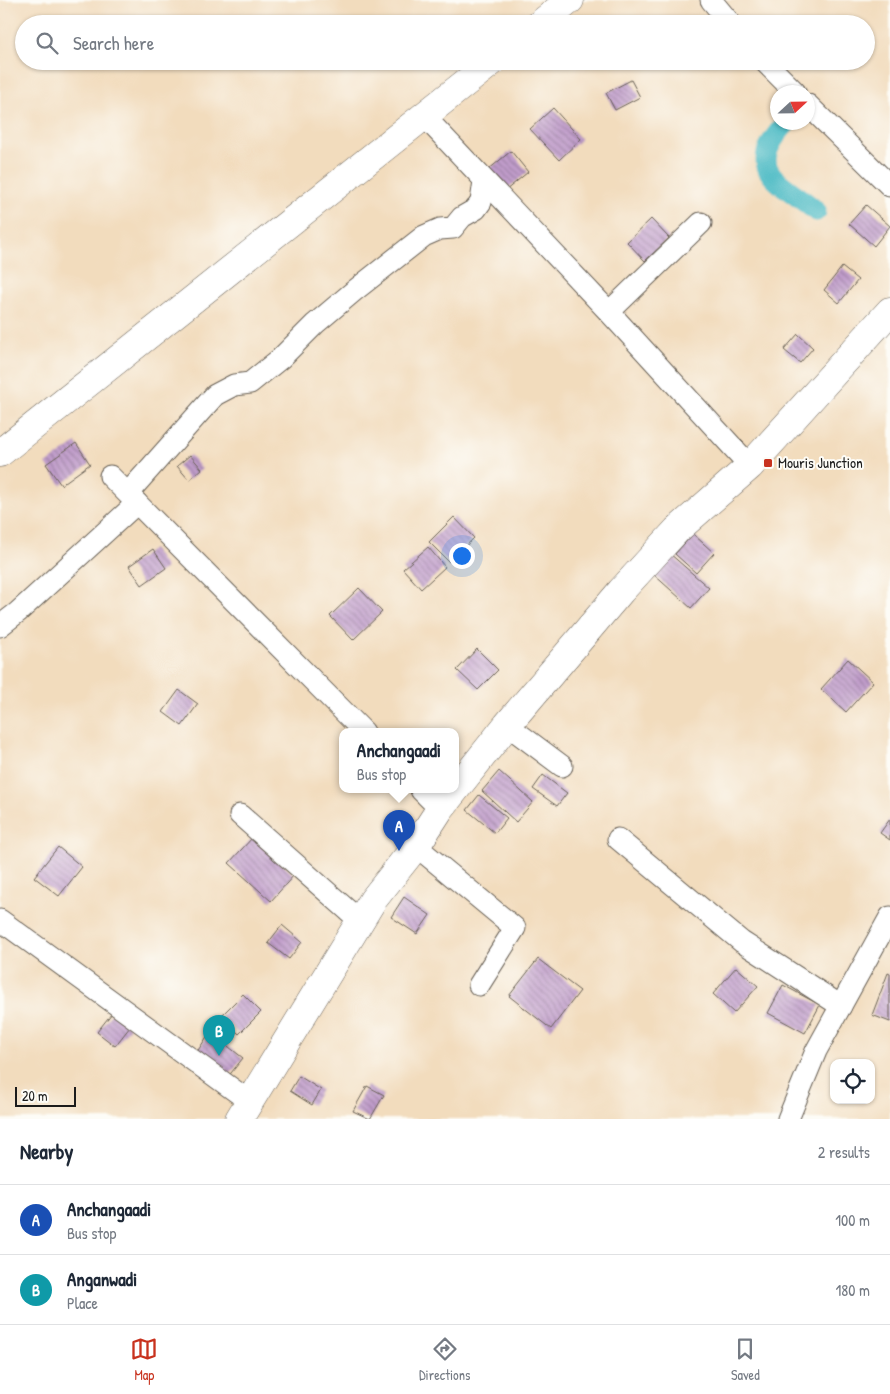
<!DOCTYPE html>
<style>
body{margin:0;font-family:"Patrick Hand",sans-serif;background:#f2f2f3;color:#1f2937}
.controls{position:absolute;right:15px;bottom:15px;display:grid;overflow:hidden;border-radius:10px;box-shadow:0 1px 4px #0004}
.controls button{width:45px;height:45px;display:grid;place-items:center;padding:0;border:0;border-bottom:1px solid #e0e1e3;background:#fff;color:#1f2937;font:25px sans-serif}
.compass{position:absolute;left:770px;top:85px;width:45px;height:45px;border-radius:50%;background:#fff;box-shadow:0 1px 4px #0004;rotate:68deg}
.scale{position:absolute;left:15px;bottom:12px;width:61px;box-sizing:border-box;padding-left:5px;border:2px solid #1c1c1c;border-top:0;font-size:14px;line-height:18px;white-space:nowrap;color:#1c1c1c;-webkit-text-stroke:4px #fdfcf7;paint-order:stroke}
.you{position:absolute;left:461px;top:555px;width:18px;height:18px;margin:-12px;border:4px solid #fff;border-radius:50%;background:#1a73e8;box-shadow:0 0 0 8px #1a73e833}
.badge{display:grid;place-items:center;width:32px;height:32px;border-radius:50%;background:#c8321e;color:#fff;font-size:16px;font-weight:700}
.pin{position:absolute;translate:-50% -41px;filter:drop-shadow(0 1px 2px #0008)}
.pin::after{content:'';position:absolute;top:26px;width:18px;height:15px;background:inherit;clip-path:polygon(0 0,100% 0,50% 100%)}
.popup{position:absolute;left:339px;top:728px;width:120px;height:65px;box-sizing:border-box;display:grid;place-content:center;border-radius:10px;background:#fff;filter:drop-shadow(0 1px 4px #0005);font-size:16px;white-space:nowrap;color:#747a83}
.popup b{font-size:19px;color:#1f2937}
.popup::after{content:'';position:absolute;left:50%;top:100%;margin-left:-10px;border:10px solid transparent;border-top-color:#fff}
.list{margin:0;padding:0;list-style:none}
h2{display:flex;justify-content:space-between;align-items:center;height:65px;margin:0;padding:0 20px;font-size:21px}
h2 small{font-size:16px;font-weight:400;color:#747a83}
.list li{display:grid;grid-template-columns:32px 1fr auto;gap:15px;align-items:center;box-sizing:border-box;height:70px;padding:0 20px;border-top:1px solid #e0e1e3}
.list b{display:block;font-size:19px;white-space:nowrap}
.list p{margin:0;font-size:16px;white-space:nowrap;color:#747a83}
.list em{font-size:16px;font-style:normal;color:#747a83}
.icon{flex:none;width:28px;height:28px;fill:none;stroke:currentColor;stroke-width:2;stroke-linecap:round;stroke-linejoin:round}
.map{position:relative;flex:none;width:890px;height:1119px;overflow:hidden}
.search{position:absolute;background:#fff;box-shadow:0 1px 4px #0004;left:15px;right:15px;top:15px;height:55px;display:flex;align-items:center;gap:12px;box-sizing:border-box;padding:0 18px;border-radius:28px;color:#747a83;font-size:19px}
.sheet{height:205px;background:#fff}
nav{display:flex;justify-content:space-around;align-items:center;box-sizing:border-box;height:70px;border-top:1px solid #e0e1e3;background:#fff;font-size:14px;color:#747a83}
nav a{display:grid;justify-items:center;gap:2px}
nav .on{color:#c8321e}
.map>svg:first-child{display:block}
.lines{fill:none;stroke-linecap:round;stroke-linejoin:round}
.canal{stroke:#4dbbc5;stroke-width:21}
.building{fill:url(#building-back-hatch)}
.minor-casing{stroke:#675f54;stroke-width:23}
.secondary-casing{stroke:#675f54;stroke-width:29}
.minor{stroke:#fff;stroke-width:21}
.secondary{stroke:#fff;stroke-width:28}
.poi-dot{fill:#c8321e;stroke:#fdfcf7;stroke-width:2}
.labels{text-anchor:middle;stroke-width:4;stroke-linejoin:round;paint-order:stroke}
.poi-label{font-size:15px;fill:#1c1c1c;stroke:#fdfcf7;text-anchor:start}
</style>
<div class="map">
<svg width="890" height="1119" viewBox="0 0 890 1119">
<defs>
<pattern id="building-back-hatch" width="6" height="6" patternUnits="userSpaceOnUse" patternTransform="scale(1.25)"><rect width="6" height="6" fill="#c09cca"/><path d="M-1 5l2 2M0 0l6 6M5-1l2 2" fill="none" stroke="#9b7ea3"/></pattern>
</defs>
<rect width="100%" height="100%" fill="#fdfcf7"/>
<filter id="ink" filterUnits="userSpaceOnUse"><feTurbulence type="fractalNoise" baseFrequency=".02" numOctaves="2"/><feDisplacementMap in="SourceGraphic" scale="10" xChannelSelector="R" yChannelSelector="G"/><feConvolveMatrix kernelMatrix="1 2 1 2 8 2 1 2 1" color-interpolation-filters="sRGB"/></filter>
<filter id="wash" filterUnits="userSpaceOnUse"><feTurbulence type="fractalNoise" baseFrequency=".0096" numOctaves="4" result="noise"/><feDisplacementMap in="SourceGraphic" scale="20" xChannelSelector="R" yChannelSelector="G"/><feGaussianBlur stdDeviation="1.12" result="paint"/><feColorMatrix in="noise" values="0 0 0 0 0 0 0 0 0 0 0 0 0 0 0 0 0 1.4 0 .05"/><feComposite in="paint" operator="in"/></filter>
<g filter="url(#wash)">
<rect width="100%" height="100%" fill="#f2dcbd"/>
<g class="lines">
<path class="canal" d="M787,122C741,173 780,179 816,211"/>
</g>
<g id="blocks">
<g class="building">
<path d="M631,80L640,97L615,110L606,93Z"/>
<path d="M553,108L581,139L559,160L530,129Z"/>
<path d="M511,151L528,172L505,191L488,170Z"/>
<path d="M866,205L890,226L874,246L849,224Z"/>
<path d="M651,219L669,238L645,261L627,242Z"/>
<path d="M842,267L858,280L839,303L824,290Z"/>
<path d="M798,334L813,348L800,363L784,350Z"/>
<path d="M76,443L90,464L61,485L46,464Z"/>
<path d="M190,455L202,469L189,480L177,466Z"/>
<path d="M454,517L474,538L449,562L429,542Z"/>
<path d="M693,534L714,553L696,573L675,554Z"/>
<path d="M428,547L445,567L421,589L403,569Z"/>
<path d="M153,549L166,568L142,585L129,566Z"/>
<path d="M669,553L709,588L691,608L652,573Z"/>
<path d="M359,588L382,612L353,640L330,616Z"/>
<path d="M477,649L498,670L478,690L457,670Z"/>
<path d="M848,659L873,682L846,712L821,689Z"/>
<path d="M179,690L198,704L182,726L163,712Z"/>
<path d="M499,771L533,802L516,822L482,791Z"/>
<path d="M543,775L567,793L557,806L533,789Z"/>
<path d="M479,795L507,818L495,833L467,810Z"/>
<path d="M890,819V840L880,833Z"/>
<path d="M253,837L294,875L271,901L229,863Z"/>
<path d="M58,847L82,867L59,896L34,877Z"/>
<path d="M404,897L430,915L417,934L391,917Z"/>
<path d="M282,925L302,942L289,959L268,943Z"/>
<path d="M538,959L580,991L551,1029L509,996Z"/>
<path d="M736,967L758,986L734,1013L713,994Z"/>
<path d="M888,973L890,974V1022L872,1015Z"/>
<path d="M783,985L820,1005L805,1033L768,1013Z"/>
<path d="M243,994L261,1012L239,1034L221,1016Z"/>
<path d="M112,1013L130,1027L115,1046L97,1032Z"/>
<path d="M210,1032L243,1058L227,1078L195,1055Z"/>
<path d="M299,1076L321,1090L312,1105L290,1091Z"/>
<path d="M367,1086L384,1095L370,1119L353,1111Z"/>
</g>
</g>
</g>
<g filter="url(#ink)">
<use href="#blocks" fill-opacity="0" stroke="#675f54" stroke-width="1"/>
<g class="lines">
<g class="minor-casing">
<g id="minor">
<path d="M711,0L731,24"/>
<path d="M764,61L795,92"/>
<path d="M808,105L890,186"/>
<path d="M424,116L609,312L750,466"/>
<path d="M609,312L701,223"/>
<path d="M110,476L364,732"/>
<path d="M128,493L215,395L234,385L250,383L281,358L315,324L354,291L424,236L440,229L453,228L462,217L476,209L481,202L484,181"/>
<path d="M0,626L18,612L137,503"/>
<path d="M507,725L562,766"/>
<path d="M421,790L440,809"/>
<path d="M240,815L360,921"/>
<path d="M618,839L742,942L841,1006"/>
<path d="M416,846L515,928L479,985"/>
<path d="M0,920L249,1101"/>
<path d="M788,1119L816,1051L890,917"/>
</g>
</g>
<g class="secondary-casing">
<g id="secondary">
<path d="M540,24L570,0"/>
<path d="M0,453L493,61"/>
<path d="M239,1119L373,900L416,846L440,809L507,725L621,591L677,530L750,466L890,311"/>
</g>
</g>
<use href="#minor" class="minor"/>
<use href="#secondary" class="secondary"/>
</g>
</g>
<rect class="poi-dot" x="763" y="458" width="10" height="10" rx="2.5"/>
<g class="labels">
<g class="poi-label">
<text x="778" y="468">Mouris Junction</text>
</g>
</g>
</svg>
<div class="controls">
<button><svg class="icon" aria-label="locate" viewBox="0 0 24 24"><circle cx="12" cy="12" r="6"/><path d="M12 2v4M12 18v4M2 12h4M18 12h4"/></svg></button>
</div>
<svg class="compass" viewBox="-18 -18 36 36"><path d="M0-13l5 13h-10z" fill="#e53935"/><path d="M0 13l5-13h-10z" fill="#747a83"/></svg>
<div class="scale">20 m</div>
<div class="you"></div>
<div class="pin badge" style="left:399px;top:851px;background:#1a4fb4">A</div>
<div class="popup"><b>Anchangaadi</b>Bus stop</div>
<div class="pin badge" style="left:219px;top:1056px;background:#0f9aa8">B</div>
<div class="search"><svg class="icon" aria-label="search" viewBox="0 0 24 24"><circle cx="10" cy="10" r="6"/><path d="M15 15l6 6"/></svg>Search here</div>
</div>
<section class="sheet">
<h2>Nearby<small>2 results</small></h2>
<ul class="list">
<li><span class="badge" style="background:#1a4fb4">A</span><div><b>Anchangaadi</b><p>Bus stop</p></div><em>100 m</em></li>
<li><span class="badge" style="background:#0f9aa8">B</span><div><b>Anganwadi</b><p>Place</p></div><em>180 m</em></li>
</ul>
</section>
<nav>
<a class="on"><svg class="icon" aria-label="map" viewBox="0 0 24 24"><path d="M3 6l6-2 6 2 6-2v14l-6 2-6-2-6 2zM9 4v14M15 6v14"/></svg>Map</a>
<a><svg class="icon" aria-label="directions" viewBox="0 0 24 24"><path d="M12 3l9 9-9 9-9-9zM9 14v-3h6M13 9l2 2-2 2"/></svg>Directions</a>
<a><svg class="icon" aria-label="saved" viewBox="0 0 24 24"><path d="M7 4h10v16l-5-4-5 4z"/></svg>Saved</a>
</nav>
